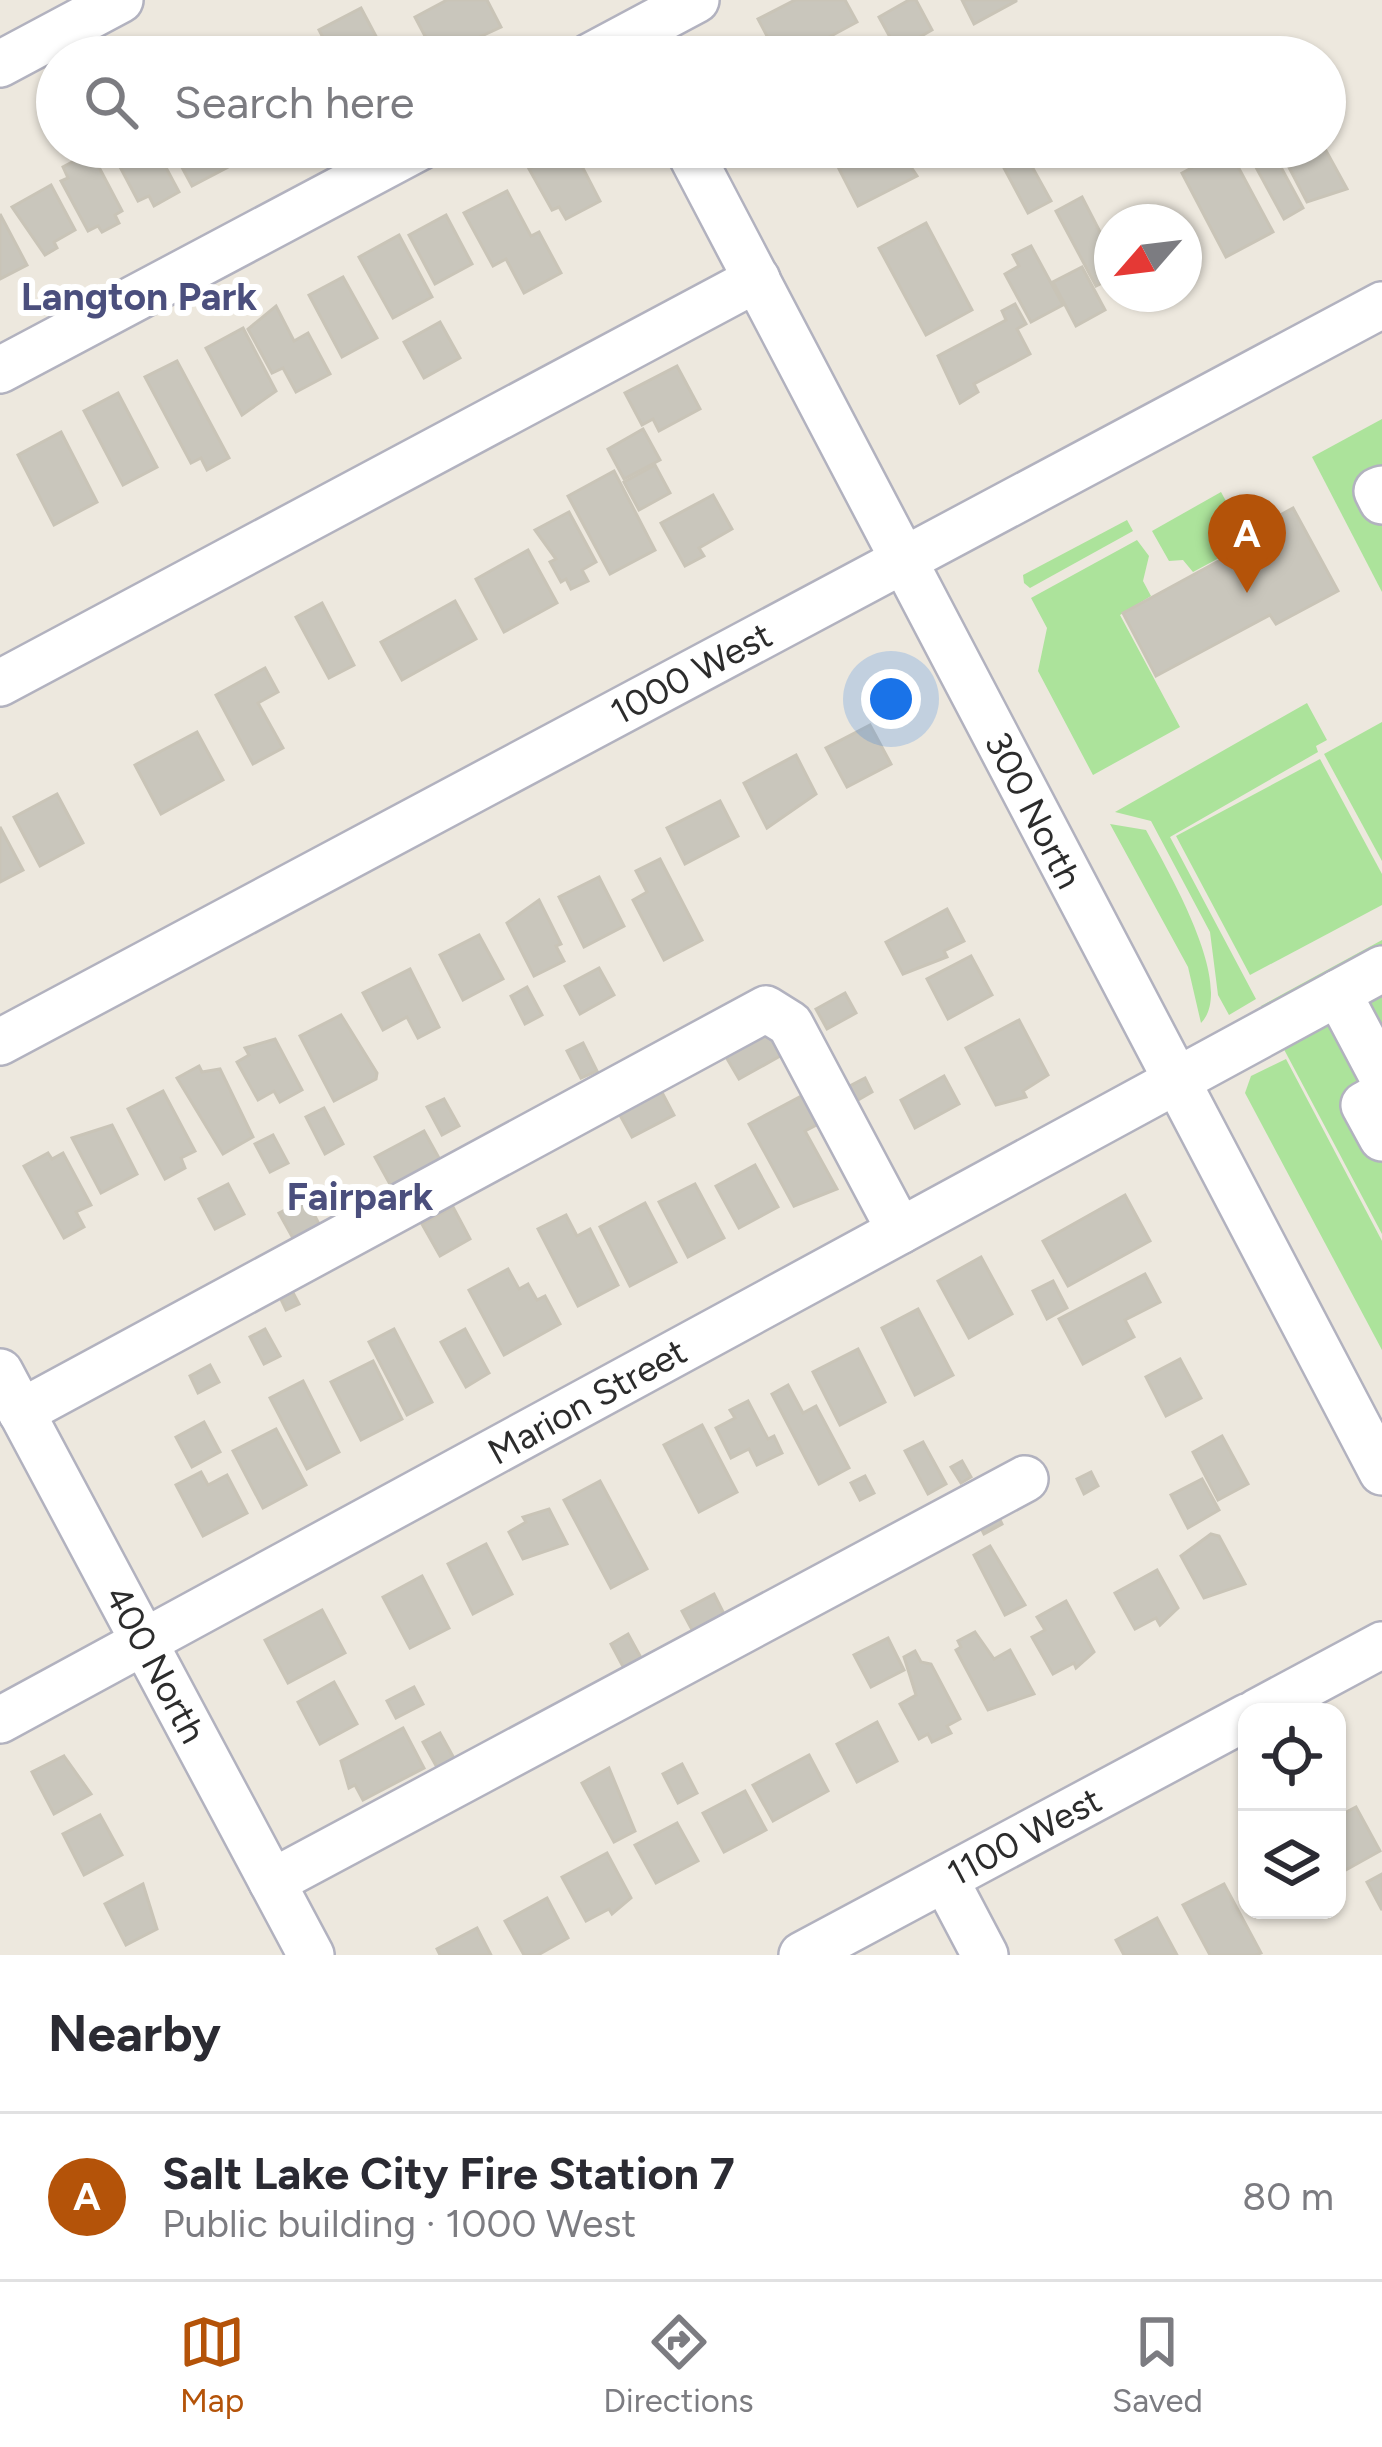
<!DOCTYPE html>
<meta charset="utf-8">
<style>
body{margin:0;font-family:Figtree,sans-serif;background:#f7f7f7;color:#2b2b33}
.controls{position:absolute;right:36px;bottom:36px;display:grid;overflow:hidden;border-radius:24px;box-shadow:0 3px 9px #0004}
.controls button{width:108px;height:108px;display:grid;place-items:center;padding:0;border:0;border-bottom:3px solid #e1e1e2;background:#fff;color:#2b2b33;font:60px sans-serif}
.compass{position:absolute;left:1094px;top:204px;width:108px;height:108px;border-radius:50%;background:#fff;box-shadow:0 3px 9px #0004;rotate:242deg}
.you{position:absolute;left:891px;top:699px;width:42px;height:42px;margin:-30px;border:9px solid #fff;border-radius:50%;background:#1a73e8;box-shadow:0 0 0 18px #1a73e833}
.badge{display:grid;place-items:center;width:78px;height:78px;border-radius:50%;background:#b45309;color:#fff;font-size:39px;font-weight:700}
.pin{position:absolute;translate:-50% -99px;filter:drop-shadow(0 3px 6px #0008)}
.pin::after{content:'';position:absolute;top:63px;width:42px;height:36px;background:inherit;clip-path:polygon(0 0,100% 0,50% 100%)}
.list{margin:0;padding:0;list-style:none}
h2{display:flex;justify-content:space-between;align-items:center;height:156px;margin:0;padding:0 48px;font-size:51px}
h2 small{font-size:39px;font-weight:400;color:#7c7c81}
.list li{display:grid;grid-template-columns:78px 1fr auto;gap:36px;align-items:center;box-sizing:border-box;height:168px;padding:0 48px;border-top:3px solid #e1e1e2}
.list b{display:block;font-size:45px;white-space:nowrap}
.list p{margin:0;font-size:39px;white-space:nowrap;color:#7c7c81}
.list em{font-size:39px;font-style:normal;color:#7c7c81}
.icon{flex:none;width:66px;height:66px;fill:none;stroke:currentColor;stroke-width:2;stroke-linecap:round;stroke-linejoin:round}
.map{position:relative;flex:none;width:1382px;height:1955px;overflow:hidden}
.search{position:absolute;background:#fff;box-shadow:0 3px 9px #0004;left:36px;right:36px;top:36px;height:132px;display:flex;align-items:center;gap:30px;box-sizing:border-box;padding:0 42px;border-radius:66px;color:#7c7c81;font-size:45px}
.sheet{height:324px;background:#fff}
nav{display:flex;justify-content:space-around;align-items:center;box-sizing:border-box;height:168px;border-top:3px solid #e1e1e2;background:#fff;font-size:33px;color:#7c7c81}
nav a{display:grid;justify-items:center;gap:6px}
nav .on{color:#b45309}
.map>svg:first-child{display:block}
.green{fill:#ace39b}
.building{fill:#c9c6bc;stroke:#c9c4b7;stroke-width:3}
.lines{fill:none;stroke-linecap:round;stroke-linejoin:round}
.minor-casing{stroke:#b2b2bf;stroke-width:50}
.minor{stroke:#fff;stroke-width:45}
.labels{text-anchor:middle;stroke-width:12;stroke-linejoin:round;paint-order:stroke}
.street-label{font-size:36px;fill:#2c2c2c;stroke:#fff}
.neighbourhood-label{font-size:39px;font-weight:bold;fill:#4b4f7d;stroke:#fff}
</style>
<div class="map">
<svg width="1382" height="1955" viewBox="0 0 1382 1955">
<rect width="100%" height="100%" fill="#ede8de"/>
<g class="green">
<path d="M1382,419V592L1312,457Z"/>
<path d="M1221,492L1244,534L1230,542L1234,550L1193,572L1183,560L1169,561L1152,531Z"/>
<path d="M1127,520L1133,531L1030,588L1024,583L1023,575Z"/>
<path d="M1137,540L1149,556L1143,581L1151,596L1120,615L1180,727L1093,775L1038,671L1047,628L1031,598Z"/>
<path d="M1307,703L1327,740L1316,746L1318,752L1170,837L1256,999L1229,1015L1218,995L1210,932L1151,821L1115,812Z"/>
<path d="M1382,722V861L1324,754Z"/>
<path d="M1320,759L1382,874V905L1250,975L1176,836Z"/>
<path d="M1110,824L1146,830C1166,868 1237,986 1201,1023L1188,967Z"/>
<path d="M1382,940V1234L1261,1006Z"/>
<path d="M1286,1059L1382,1241V1350L1245,1093L1251,1076Z"/>
</g>
<g class="building">
<path d="M447,0H487L501,27L436,57L415,17Z"/>
<path d="M795,0H845L857,22L792,57H778L758,19Z"/>
<path d="M909,0H916L932,30L897,50L879,17Z"/>
<path d="M962,0H1016V1L974,24Z"/>
<path d="M361,8L387,57H333L319,30Z"/>
<path d="M852,40L861,57H820Z"/>
<path d="M155,147L179,192L154,206L149,196L138,201L110,148Z"/>
<path d="M171,147H221L230,166L192,186Z"/>
<path d="M572,147L600,201L566,219L559,207L552,210L529,169Z"/>
<path d="M826,147H858L833,160Z"/>
<path d="M882,147H911L919,162L911,167L917,176L858,206L839,169Z"/>
<path d="M1245,147H1270L1303,208L1284,219Z"/>
<path d="M1290,147H1324L1347,189L1307,202L1281,152Z"/>
<path d="M1228,148L1273,232L1226,257L1182,173Z"/>
<path d="M91,152L122,211L115,215L119,223L102,232L98,226L88,231L61,181L68,178L63,167Z"/>
<path d="M1025,154L1051,201L1028,213L1003,166Z"/>
<path d="M51,185L75,230L54,242L57,248L45,255L12,207Z"/>
<path d="M507,191L531,236L539,232L561,273L524,293L506,259L493,266L464,213Z"/>
<path d="M1082,197L1112,255V278L1096,286L1056,211Z"/>
<path d="M0,214L27,265L0,279Z"/>
<path d="M446,215L472,264L435,284L409,235Z"/>
<path d="M926,223L972,310L926,335L879,248Z"/>
<path d="M399,235L432,297L393,318L359,257Z"/>
<path d="M1031,246L1063,305L1031,322L1005,274L1019,266L1013,255Z"/>
<path d="M1082,267L1105,310L1076,326L1053,282Z"/>
<path d="M343,277L377,338L342,357L309,295Z"/>
<path d="M1015,304L1026,324L1017,329L1030,354L974,384L978,392L960,403L938,356L1006,320L1002,311Z"/>
<path d="M276,306L294,341L308,333L330,374L296,392L283,368L272,373L248,329Z"/>
<path d="M440,322L460,358L424,378L404,342Z"/>
<path d="M243,328L276,391L242,415L206,348Z"/>
<path d="M177,361L229,458L207,470L201,458L191,463L145,377Z"/>
<path d="M677,366L700,409L659,431L653,419L642,425L625,393Z"/>
<path d="M118,393L157,467L123,485L84,411Z"/>
<path d="M643,429L660,460L624,479L608,449Z"/>
<path d="M61,432L97,502L54,525L18,455Z"/>
<path d="M655,465L670,493L639,510L624,482Z"/>
<path d="M614,471L655,550L610,574L568,496Z"/>
<path d="M713,495L732,529L699,548L704,556L685,566L661,523Z"/>
<path d="M1293,508L1338,591L1276,624L1270,615L1156,676L1123,613L1237,551L1231,542Z"/>
<path d="M569,512L596,562L582,570L588,581L571,589L566,579L561,582L550,562L556,559L535,530Z"/>
<path d="M528,550L557,603L504,632L476,579Z"/>
<path d="M455,601L476,639L402,680L381,642Z"/>
<path d="M322,603L354,665L329,678L296,617Z"/>
<path d="M265,668L278,692L258,703L283,748L253,764L216,695Z"/>
<path d="M870,725L891,764L847,787L826,748Z"/>
<path d="M197,732L223,780L161,814L135,765Z"/>
<path d="M796,755L816,794L767,828L744,783Z"/>
<path d="M57,794L83,843L40,866L14,817Z"/>
<path d="M720,801L738,836L685,864L667,828Z"/>
<path d="M0,827L23,870L0,882Z"/>
<path d="M660,859L702,940L664,960L633,900L647,892L636,871Z"/>
<path d="M599,877L624,926L584,947L559,897Z"/>
<path d="M539,900L561,944L556,946L564,961L534,976L507,923Z"/>
<path d="M947,909L964,941L944,951L947,957L903,974L886,942Z"/>
<path d="M479,935L503,979L463,1000L440,955Z"/>
<path d="M971,956L992,995L948,1019L927,979Z"/>
<path d="M599,968L614,995L580,1014L565,986Z"/>
<path d="M410,969L439,1027L418,1038L407,1017L383,1030L363,993Z"/>
<path d="M527,987L542,1015L525,1024L511,996Z"/>
<path d="M845,993L856,1013L827,1029L816,1009Z"/>
<path d="M341,1015L377,1073L376,1079L334,1101L300,1036Z"/>
<path d="M1019,1020L1048,1075L1023,1091L1026,1097L996,1105L966,1048Z"/>
<path d="M766,1025L782,1055L739,1079L722,1050Z"/>
<path d="M275,1039L302,1090L280,1102L274,1091L258,1100L237,1062L249,1055L245,1048Z"/>
<path d="M583,1043L597,1071L581,1078L567,1051Z"/>
<path d="M199,1066L202,1072L220,1069L253,1137L223,1154L177,1078Z"/>
<path d="M944,1076L959,1104L915,1128L901,1100Z"/>
<path d="M865,1078L872,1092L853,1103L846,1088Z"/>
<path d="M657,1083L674,1115L632,1137L615,1106Z"/>
<path d="M163,1091L195,1151L181,1158L185,1168L165,1179L128,1109Z"/>
<path d="M807,1093L822,1122L805,1131L837,1189L794,1206L749,1124Z"/>
<path d="M444,1099L459,1126L442,1135L427,1107Z"/>
<path d="M324,1108L343,1144L325,1154L306,1117Z"/>
<path d="M112,1125L137,1174L101,1193L72,1138Z"/>
<path d="M424,1131L440,1160L391,1186L375,1157Z"/>
<path d="M273,1135L288,1163L270,1172L255,1144Z"/>
<path d="M48,1153L52,1159L63,1153L91,1205L76,1212L84,1227L64,1238L24,1166Z"/>
<path d="M755,1165L778,1207L739,1228L716,1186Z"/>
<path d="M228,1184L244,1214L215,1229L199,1199Z"/>
<path d="M695,1184L724,1238L688,1257L659,1202Z"/>
<path d="M1125,1195L1150,1241L1068,1286L1043,1241Z"/>
<path d="M306,1199L320,1226L294,1240L279,1213Z"/>
<path d="M645,1203L676,1262L630,1286L600,1227Z"/>
<path d="M453,1207L470,1239L440,1256L422,1224Z"/>
<path d="M566,1215L577,1236L590,1229L618,1285L578,1306L538,1229Z"/>
<path d="M981,1257L1012,1314L969,1338L938,1281Z"/>
<path d="M508,1269L519,1289L528,1284L537,1300L545,1296L560,1324L504,1355L469,1290Z"/>
<path d="M1145,1274L1160,1302L1125,1320L1134,1337L1083,1364L1059,1319Z"/>
<path d="M1053,1281L1067,1308L1047,1319L1033,1291Z"/>
<path d="M290,1287L299,1304L286,1310L278,1293Z"/>
<path d="M918,1309L953,1375L915,1395L882,1328Z"/>
<path d="M265,1329L280,1356L264,1364L250,1337Z"/>
<path d="M394,1329L432,1402L407,1415L369,1342Z"/>
<path d="M465,1329L489,1373L466,1387L441,1342Z"/>
<path d="M858,1349L885,1402L840,1425L813,1372Z"/>
<path d="M1180,1359L1201,1398L1166,1416L1146,1377Z"/>
<path d="M373,1361L402,1419L361,1440L331,1382Z"/>
<path d="M210,1365L219,1382L198,1393L190,1376Z"/>
<path d="M303,1381L339,1452L307,1469L270,1398Z"/>
<path d="M788,1385L803,1413L816,1406L849,1468L819,1484L772,1394Z"/>
<path d="M748,1401L768,1439L774,1436L782,1453L757,1465L749,1449L731,1458L716,1428L735,1418L730,1410Z"/>
<path d="M204,1422L220,1452L192,1467L176,1437Z"/>
<path d="M702,1425L737,1492L699,1512L664,1445Z"/>
<path d="M276,1429L306,1485L263,1508L233,1451Z"/>
<path d="M1222,1436L1248,1484L1218,1500L1193,1452Z"/>
<path d="M923,1442L946,1484L928,1494L905,1451Z"/>
<path d="M962,1461L971,1477L961,1483L951,1467Z"/>
<path d="M201,1472L208,1485L227,1475L247,1513L203,1536L176,1485Z"/>
<path d="M1091,1472L1098,1486L1084,1494L1077,1479Z"/>
<path d="M865,1476L874,1493L860,1500L851,1483Z"/>
<path d="M1202,1479L1219,1510L1188,1528L1171,1495Z"/>
<path d="M600,1481L647,1569L611,1588L564,1500Z"/>
<path d="M549,1509L567,1544L523,1559L509,1532L526,1522L523,1517Z"/>
<path d="M996,1511L1002,1524L984,1534L977,1520Z"/>
<path d="M1211,1534L1219,1536L1245,1584L1204,1598L1181,1556Z"/>
<path d="M486,1544L512,1594L473,1614L448,1564Z"/>
<path d="M990,1546L1025,1605L1005,1615L974,1555Z"/>
<path d="M1157,1570L1178,1608L1160,1625L1156,1618L1135,1629L1115,1593Z"/>
<path d="M422,1576L449,1628L410,1648L383,1597Z"/>
<path d="M714,1594L728,1622L697,1639L682,1611Z"/>
<path d="M1066,1601L1094,1652L1076,1668L1074,1663L1053,1674L1032,1637L1045,1630L1037,1617Z"/>
<path d="M322,1610L345,1653L288,1683L265,1640Z"/>
<path d="M975,1632L994,1659L1010,1650L1034,1694L988,1710L956,1650L961,1647L958,1641Z"/>
<path d="M628,1634L645,1665L627,1674L611,1644Z"/>
<path d="M888,1638L904,1670L871,1687L854,1655Z"/>
<path d="M915,1651L921,1662L931,1664L960,1719L947,1726L951,1733L932,1742L928,1734L919,1739L900,1704L916,1695L904,1657Z"/>
<path d="M334,1682L357,1724L320,1744L298,1702Z"/>
<path d="M414,1687L423,1704L396,1718L387,1701Z"/>
<path d="M877,1722L897,1761L857,1782L837,1744Z"/>
<path d="M403,1728L424,1768L363,1800L355,1785L349,1788L341,1761Z"/>
<path d="M440,1733L456,1762L439,1771L423,1742Z"/>
<path d="M809,1755L828,1791L773,1821L753,1785Z"/>
<path d="M64,1756L91,1794L54,1814L32,1772Z"/>
<path d="M682,1764L697,1793L678,1803L663,1774Z"/>
<path d="M609,1768L635,1831L614,1842L582,1783Z"/>
<path d="M745,1791L766,1830L724,1852L703,1813Z"/>
<path d="M1356,1807L1380,1851L1344,1871L1337,1858V1817Z"/>
<path d="M100,1815L122,1855L84,1875L63,1834Z"/>
<path d="M677,1823L698,1861L656,1883L635,1845Z"/>
<path d="M607,1853L631,1898L612,1914L609,1909L586,1921L562,1877Z"/>
<path d="M1382,1874V1910L1367,1882Z"/>
<path d="M143,1884L157,1929L126,1945L105,1904Z"/>
<path d="M1224,1884L1261,1953L1256,1955H1210L1183,1905Z"/>
<path d="M547,1898L568,1938L538,1955H524L505,1921Z"/>
<path d="M1157,1918L1177,1955H1124L1116,1940Z"/>
<path d="M477,1928L491,1955H440L437,1949Z"/>
</g>
<g class="lines">
<g class="minor-casing">
<g id="minor">
<path d="M589,57L696,0"/>
<path d="M0,64L120,0"/>
<path d="M687,147L1382,1472"/>
<path d="M0,370L420,147"/>
<path d="M1382,489L1377,491L1382,501"/>
<path d="M0,683L757,279"/>
<path d="M1338,993L1382,1076"/>
<path d="M0,1042L1382,305"/>
<path d="M1382,1095L1364,1105L1382,1138"/>
<path d="M0,1372L311,1955"/>
<path d="M21,1412L766,1009L790,1024L900,1231"/>
<path d="M1257,1712L1382,1645"/>
<path d="M0,1720L1382,969"/>
<path d="M945,1879L985,1955"/>
<path d="M272,1882L1025,1479"/>
<path d="M802,1955L1247,1717"/>
</g>
</g>
<use href="#minor" class="minor"/>
</g>
<g class="labels">
<g class="street-label">
<text transform="translate(691 673) rotate(-28)" y="13">1000 West</text>
<text transform="translate(1034 810) rotate(63)" y="13">300 North</text>
<text transform="translate(587 1401) rotate(-29)" y="13">Marion Street</text>
<text transform="translate(156 1664) rotate(62)" y="13">400 North</text>
<text transform="translate(1024 1836) rotate(-28)" y="13">1100 West</text>
</g>
<g class="neighbourhood-label">
<text x="139" y="310">Langton Park</text>
<text x="360" y="1210">Fairpark</text>
</g>
</g>
</svg>
<div class="controls">
<button><svg class="icon" aria-label="locate" viewBox="0 0 24 24"><circle cx="12" cy="12" r="6"/><path d="M12 2v4M12 18v4M2 12h4M18 12h4"/></svg></button>
<button><svg class="icon" aria-label="layers" viewBox="0 0 24 24"><path d="M12 4l9 5-9 5-9-5zM3 14l9 5 9-5"/></svg></button>
</div>
<svg class="compass" viewBox="-18 -18 36 36"><path d="M0-13l5 13h-10z" fill="#e53935"/><path d="M0 13l5-13h-10z" fill="#7c7c81"/></svg>
<div class="you"></div>
<div class="pin badge" style="left:1247px;top:593px">A</div>
<div class="search"><svg class="icon" aria-label="search" viewBox="0 0 24 24"><circle cx="10" cy="10" r="6"/><path d="M15 15l6 6"/></svg>Search here</div>
</div>
<section class="sheet">
<h2>Nearby<small></small></h2>
<ul class="list">
<li><span class="badge">A</span><div><b>Salt Lake City Fire Station 7</b><p>Public building · 1000 West</p></div><em>80 m</em></li>
</ul>
</section>
<nav>
<a class="on"><svg class="icon" aria-label="map" viewBox="0 0 24 24"><path d="M3 6l6-2 6 2 6-2v14l-6 2-6-2-6 2zM9 4v14M15 6v14"/></svg>Map</a>
<a><svg class="icon" aria-label="directions" viewBox="0 0 24 24"><path d="M12 3l9 9-9 9-9-9zM9 14v-3h6M13 9l2 2-2 2"/></svg>Directions</a>
<a><svg class="icon" aria-label="saved" viewBox="0 0 24 24"><path d="M7 4h10v16l-5-4-5 4z"/></svg>Saved</a>
</nav>
